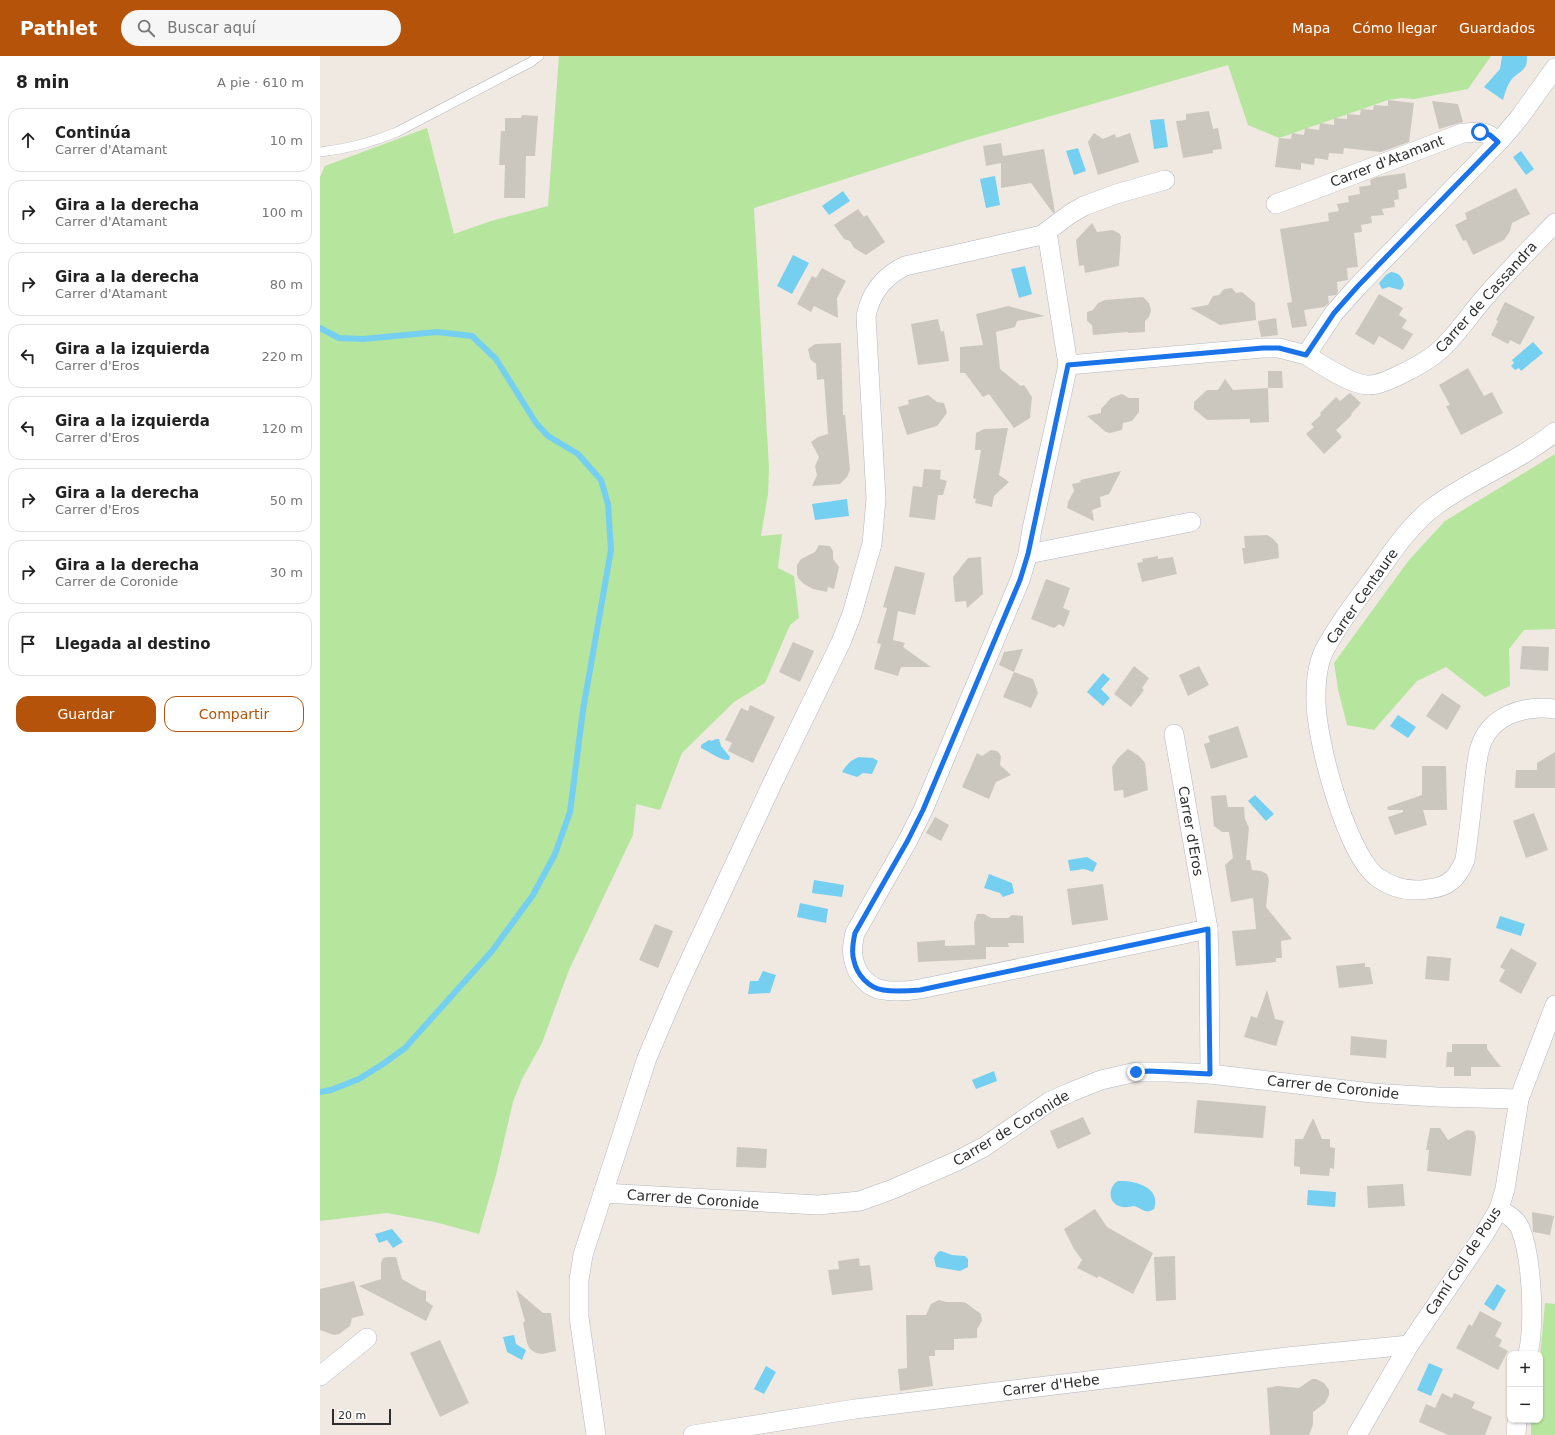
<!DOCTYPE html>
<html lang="es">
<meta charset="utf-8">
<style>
body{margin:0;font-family:"DejaVu Sans",sans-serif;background:#f6f6f6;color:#222}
.controls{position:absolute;right:12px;bottom:12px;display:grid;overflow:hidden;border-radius:8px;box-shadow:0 1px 3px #0004}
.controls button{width:36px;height:36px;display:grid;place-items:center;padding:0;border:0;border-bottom:1px solid #e0e0e0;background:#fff;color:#222;font:20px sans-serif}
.scale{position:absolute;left:12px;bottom:10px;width:59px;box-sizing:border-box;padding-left:4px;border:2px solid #2e2e2e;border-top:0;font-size:11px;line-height:14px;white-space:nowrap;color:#2e2e2e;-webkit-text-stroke:3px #fff;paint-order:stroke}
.stop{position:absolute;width:12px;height:12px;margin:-9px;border:3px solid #1a73e8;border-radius:50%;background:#fff}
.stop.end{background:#1a73e8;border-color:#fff;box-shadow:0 1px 4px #0008}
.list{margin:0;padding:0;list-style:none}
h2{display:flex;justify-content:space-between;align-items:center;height:52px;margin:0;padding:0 16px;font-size:17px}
h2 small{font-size:13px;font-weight:400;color:#767676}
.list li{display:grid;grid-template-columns:26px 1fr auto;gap:12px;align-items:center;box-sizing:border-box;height:64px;margin:0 8px 8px;padding:0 8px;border:1px solid #e0e0e0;border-radius:12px}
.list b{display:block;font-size:15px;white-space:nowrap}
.list p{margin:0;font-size:13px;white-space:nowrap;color:#767676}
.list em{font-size:13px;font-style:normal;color:#767676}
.actions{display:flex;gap:8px;padding:12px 16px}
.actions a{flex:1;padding:9px 0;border:1px solid #b45309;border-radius:12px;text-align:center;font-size:14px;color:#b45309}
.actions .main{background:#b45309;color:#fff}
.icon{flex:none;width:22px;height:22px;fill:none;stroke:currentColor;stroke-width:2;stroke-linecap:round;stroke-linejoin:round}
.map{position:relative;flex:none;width:1235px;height:1379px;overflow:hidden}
header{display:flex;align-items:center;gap:24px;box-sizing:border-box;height:56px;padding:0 20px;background:#b45309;color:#fff}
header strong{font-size:19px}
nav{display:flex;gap:22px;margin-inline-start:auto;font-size:14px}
.search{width:280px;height:36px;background:#f6f6f6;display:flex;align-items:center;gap:10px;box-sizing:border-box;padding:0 14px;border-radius:22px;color:#767676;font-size:15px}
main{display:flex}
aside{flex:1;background:#fff}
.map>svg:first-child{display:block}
.green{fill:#b6e59e}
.water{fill:#75cff0}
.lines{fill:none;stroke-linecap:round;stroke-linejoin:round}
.stream{stroke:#75cff0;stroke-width:6}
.building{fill:#cbc7bf}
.service-casing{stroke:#b4b7c1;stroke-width:10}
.minor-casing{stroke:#b4b7c1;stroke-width:20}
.service{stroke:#fff;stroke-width:9}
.minor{stroke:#fff;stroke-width:19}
.route{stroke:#1a73e8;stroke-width:5}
.labels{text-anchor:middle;stroke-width:3;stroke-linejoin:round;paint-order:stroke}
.street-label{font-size:14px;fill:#2e2e2e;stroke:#fff}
</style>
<header>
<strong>Pathlet</strong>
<div class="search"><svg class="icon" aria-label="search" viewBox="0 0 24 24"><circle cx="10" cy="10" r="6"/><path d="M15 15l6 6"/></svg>Buscar aquí</div>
<nav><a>Mapa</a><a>Cómo llegar</a><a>Guardados</a></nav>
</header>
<main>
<aside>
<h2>8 min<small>A pie · 610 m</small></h2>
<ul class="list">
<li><svg class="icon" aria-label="ahead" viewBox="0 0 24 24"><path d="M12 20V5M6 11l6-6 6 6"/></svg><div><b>Continúa</b><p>Carrer d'Atamant</p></div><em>10 m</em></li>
<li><svg class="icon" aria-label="right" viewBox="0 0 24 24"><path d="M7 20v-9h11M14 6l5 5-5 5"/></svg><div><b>Gira a la derecha</b><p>Carrer d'Atamant</p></div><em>100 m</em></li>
<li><svg class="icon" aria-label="right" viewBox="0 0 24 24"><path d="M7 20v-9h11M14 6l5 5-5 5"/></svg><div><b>Gira a la derecha</b><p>Carrer d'Atamant</p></div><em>80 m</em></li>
<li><svg class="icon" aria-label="left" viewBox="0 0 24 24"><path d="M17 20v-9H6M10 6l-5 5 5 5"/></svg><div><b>Gira a la izquierda</b><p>Carrer d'Eros</p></div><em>220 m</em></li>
<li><svg class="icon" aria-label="left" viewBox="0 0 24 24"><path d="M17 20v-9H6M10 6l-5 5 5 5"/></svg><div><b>Gira a la izquierda</b><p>Carrer d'Eros</p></div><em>120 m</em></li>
<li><svg class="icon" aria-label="right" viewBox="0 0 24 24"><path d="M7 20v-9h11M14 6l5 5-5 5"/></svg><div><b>Gira a la derecha</b><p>Carrer d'Eros</p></div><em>50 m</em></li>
<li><svg class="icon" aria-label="right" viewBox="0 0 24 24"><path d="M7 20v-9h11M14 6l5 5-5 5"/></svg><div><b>Gira a la derecha</b><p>Carrer de Coronide</p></div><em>30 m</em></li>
<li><svg class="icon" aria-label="arrive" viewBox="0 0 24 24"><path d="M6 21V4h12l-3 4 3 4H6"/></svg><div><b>Llegada al destino</b></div></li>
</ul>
<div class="actions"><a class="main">Guardar</a><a>Compartir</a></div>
</aside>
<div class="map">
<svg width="1235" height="1379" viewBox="0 0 1235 1379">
<rect width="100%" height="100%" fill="#efe9e1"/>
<g class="green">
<path d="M239,0H1171L1148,33L1094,43L1081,42L1068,44L959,82L928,69L908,9L644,85L434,152L449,412L448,438L441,480L462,478L458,512L474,520L479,562L470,569L445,627L414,646L362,697L340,754L316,748L313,779L249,914L222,987L202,1023L193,1046L176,1119L159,1178L115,1166L67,1157L0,1165V121L5,110L107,72L134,178L171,165L228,150Z"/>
<path d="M1235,398V573L1204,574L1189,593L1190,630L1165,641L1126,611L1097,625L1054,674L1027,669L1018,633L1014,607L1089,504L1125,465Z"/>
<path d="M1225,1247L1235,1248V1379H1211V1364H1220V1302Z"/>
</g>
<g class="water">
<path d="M1182,0H1207C1208,15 1200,14 1192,23C1187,29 1185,37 1183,44L1164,31L1180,13Z"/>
<path d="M844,63L848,91L834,93L830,64Z"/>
<path d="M758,92L766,115L754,119L746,95Z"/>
<path d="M1201,95L1214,113L1206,119L1193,101Z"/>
<path d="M675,120L680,149L666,152L660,123Z"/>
<path d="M523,135L530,145L509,159L502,150Z"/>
<path d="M473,199L489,207L472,238L457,230Z"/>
<path d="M705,210L712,238L699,242L691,213Z"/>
<path d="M1071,216C1079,217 1083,221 1084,229L1081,234L1069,231L1062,233L1059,227L1066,219Z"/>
<path d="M1213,286L1223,297L1201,315L1199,312L1195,314L1191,310L1194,307L1192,304Z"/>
<path d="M527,443L529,460L495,464L492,448Z"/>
<path d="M783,617L790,623L781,633L790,642L783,650L767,636Z"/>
<path d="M1078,659L1096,671L1088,682L1070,670Z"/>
<path d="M396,683H399L401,690L410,701L409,704C399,704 390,696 381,692V689L389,684L392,685Z"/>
<path d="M539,701L553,702L558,705L552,718L543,717L537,721L522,716C527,708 531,704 539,701Z"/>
<path d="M935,739L954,758L946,765L928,745Z"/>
<path d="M767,801L777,807L773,816L764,813L750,815L748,804Z"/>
<path d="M669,818L692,827L694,837L683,841L680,837L664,832Z"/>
<path d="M494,824L524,829L522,841L492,837Z"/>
<path d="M480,847L508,853L506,867L477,861Z"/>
<path d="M1180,860L1205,868L1201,880L1176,872Z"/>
<path d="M443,915L456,919L450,937L428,938L430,925H438Z"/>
<path d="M674,1015L677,1025L656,1033L652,1024Z"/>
<path d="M798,1125C814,1124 842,1131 834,1153C825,1159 822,1152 814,1150C809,1151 804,1152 799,1150C787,1145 789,1130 798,1125Z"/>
<path d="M988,1134L1016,1136L1015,1151L987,1149Z"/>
<path d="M72,1173L83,1186L73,1192L67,1184L59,1187L55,1178Z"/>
<path d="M621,1195L632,1199L645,1200L648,1203V1211L640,1215L616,1211L614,1202L618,1196Z"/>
<path d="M1177,1228L1186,1234L1174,1255L1164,1248Z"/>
<path d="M194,1279L196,1288L206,1294L202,1304L187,1296L183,1281Z"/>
<path d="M1109,1307L1123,1313L1111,1340L1097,1334Z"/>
<path d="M446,1310L456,1316L444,1338L434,1333Z"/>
</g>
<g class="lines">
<path class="stream" d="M0,272L19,282L43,283L117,276L152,280L176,303L216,367L228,380L258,398L281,424L288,448L291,494L263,654L250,756L235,798L213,839L172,895L85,992L63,1008L39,1023L11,1034L0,1036"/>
</g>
<g class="building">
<path d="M1068,44L1094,47L1089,86L1061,96L1024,92L1023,98L1009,97L1008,104L995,102L994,109L981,107V114L955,111L959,82L971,83L972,77L984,79L985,72L999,74L1000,67L1014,69V62L1027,63V58L1040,59L1041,53L1053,54L1054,49L1068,50Z"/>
<path d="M1112,45L1138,48L1143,66L1119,73Z"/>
<path d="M889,55L893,73L898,72L902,93L893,94V97L863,102L856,65L866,64V58Z"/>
<path d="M202,59L218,60L215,100H206L205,142H184L185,109H179L181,75H185V62H201Z"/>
<path d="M774,77L783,83L795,78L796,82L810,77L819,106L778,119L768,86Z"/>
<path d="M681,87L683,100L724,93L735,156L733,157L711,127L681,132V107L666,110L663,90Z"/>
<path d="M1085,117L1087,132L1078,134L1079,143L1074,144L1075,151L1062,153L1064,159L1051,160L1052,167L1041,169L1042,176L1034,177L1038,211L1027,212L1028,224L1017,226L1018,236L1016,239L1008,240L1009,247L1004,251L984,254L987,270L972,272L967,247L972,246L960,173L1009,165L1008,157L1019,155L1017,148L1029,146L1028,140L1040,138L1039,131L1051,129L1050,124L1057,121Z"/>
<path d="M1196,132L1210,158L1192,167L1190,175L1184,184L1153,199L1146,184L1143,185L1135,169L1147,163L1145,157Z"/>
<path d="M538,153L544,161L547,159L565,186L546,199L534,192L530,185L524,183L514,169Z"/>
<path d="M772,167L777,176L793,174L800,178L801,181L799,210L765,217L764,209L759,210L756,184Z"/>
<path d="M502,212L526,225L517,242L518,262L494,250L491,256L477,248L492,220L496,222Z"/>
<path d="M912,232L916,237L922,236L935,247L936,264L900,269L870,252L888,249L893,240L899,239L904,233Z"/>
<path d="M1059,238L1083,252L1079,259L1087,264L1082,272L1093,278L1083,294L1059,280L1054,289L1035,278Z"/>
<path d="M823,241L829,247L831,254L829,261L825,265V276L808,277V276L773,279L772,269L767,265V256L773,254L778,247L785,244Z"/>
<path d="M1185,246L1215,261L1200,289L1190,284L1188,288L1171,279L1178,265L1176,264Z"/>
<path d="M688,250L725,260L697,265L695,271L676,276L680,313L701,330L704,329L712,341L710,362L694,372L669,338L663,341L645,317H640V291L663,289L656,258Z"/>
<path d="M956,262L958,279L941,281L938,265Z"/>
<path d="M618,263L621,276L624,275L629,305L598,309L591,268Z"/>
<path d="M521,287L523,359H525L530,414L527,421L520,428L492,430L497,419L495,410L499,401L491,386L498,381L508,378L504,323L497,324L496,308L490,303L488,293L495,288Z"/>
<path d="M1148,312L1164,340L1172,336L1183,357L1141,379L1126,350L1130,349L1119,329Z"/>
<path d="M948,315H962L963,332H948Z"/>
<path d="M905,323L913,334L948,332L949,366L930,367V363L887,364L874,353V346L887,334H898Z"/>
<path d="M1030,337L1041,347L1031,358L1032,359L1016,374L1022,381L1004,398L986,378L994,371L991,368L1001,359L1000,357L1016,341L1020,345Z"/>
<path d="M802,338L809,342H819V356L812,365L803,367L802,374L790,377L786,376L767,360L781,357V353L791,342Z"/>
<path d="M608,339L617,346L624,347L627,357L617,370L587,379L578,351L589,348L588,344Z"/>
<path d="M688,372L679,419L689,426L674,440L672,451L655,447L656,443L653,442L661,394H655L656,377L664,373Z"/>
<path d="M604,413L621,414L620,423L627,425L623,439H618L615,464L589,461L593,430L602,431Z"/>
<path d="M801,415L789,438L780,441L781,451L772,454L774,465L747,452L748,446L754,435L752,428L761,426L760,424Z"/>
<path d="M947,479L952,482L958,488L959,502L924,508L922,492H925L924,480Z"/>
<path d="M499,489L510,490L513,495V503L519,511L514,533L508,531L507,536L493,533L484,528L478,522L477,518V509L481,503L495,496Z"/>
<path d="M838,500V503L853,501L857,518L822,526L817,507L823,506L822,503Z"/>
<path d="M661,501L663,538L647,552L646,545L635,546L633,521L648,502Z"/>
<path d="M575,510L605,517L595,559L578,555L573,584L585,587L583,591L611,611H581L578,620L554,613L561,588L557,587L567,552L563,551Z"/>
<path d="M726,523L750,532L743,552L750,555L744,571L739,568L734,572L711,563Z"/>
<path d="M473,586L494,595L480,626L459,616Z"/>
<path d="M1202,590L1229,591L1228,615L1200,613Z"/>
<path d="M703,593L694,616L679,609L684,596Z"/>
<path d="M814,610L829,622L822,632L824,634L811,651L794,638Z"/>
<path d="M879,610L889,629L868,640L859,619Z"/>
<path d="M694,616L713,623L718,637L711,652L683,641Z"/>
<path d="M1122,637L1141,650L1127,674L1106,660Z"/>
<path d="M430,649L455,661L433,707L408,695L412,687L405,684L421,652L428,655Z"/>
<path d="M918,670L928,701L891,713L884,688L890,686L888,680Z"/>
<path d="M808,693L819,700L825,707L828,734L804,742L803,734L794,735L792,711L798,702Z"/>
<path d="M671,694L677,695L679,697L681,700L680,709L691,719L676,726L669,743L642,731L657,697L662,700Z"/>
<path d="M1235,696V732H1195L1196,714H1217V707Z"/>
<path d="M1102,710H1126L1127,754H1103L1107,769L1075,779L1068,761L1083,756V754H1068L1067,751L1102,739Z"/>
<path d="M906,739L908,751H924L925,763L929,772L926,804H930L932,814L941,815L947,818L949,824L946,851L972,883L961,885L962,902H956V906L916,910L912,875L936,873L933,842L911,846L905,809L913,802L909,776H902L894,770L891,740Z"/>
<path d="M1214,757L1228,794L1206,802L1193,765Z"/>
<path d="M615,761L629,769L621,785L606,777Z"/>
<path d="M783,828L788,864L752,869L747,833Z"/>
<path d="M657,858H664L671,862H688L692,859L703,860L704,887H688L689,891H666V903L598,906L597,886L625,884V890L655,889L654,867Z"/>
<path d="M335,868L353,875L338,912L319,904Z"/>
<path d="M1191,892L1217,907L1201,938L1179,925L1185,914L1180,911Z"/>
<path d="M1107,900L1131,902L1129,925L1105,923Z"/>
<path d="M1045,907V911H1050L1053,928L1019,932L1016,910Z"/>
<path d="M947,934L955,963L964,965L956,990L924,981L931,960L937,962Z"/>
<path d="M1031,980L1067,984L1066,1002L1030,999Z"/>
<path d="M1132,988H1167V993L1181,1011H1151V1020H1134V1011H1126L1127,996H1132Z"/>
<path d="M877,1044L946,1050L943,1082L874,1077Z"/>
<path d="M763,1061L771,1078L738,1093L737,1092L730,1075Z"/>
<path d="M993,1062L1002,1083H1010V1091L1015,1092L1014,1113L1010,1112L1009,1120L980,1118V1111L974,1110L975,1083H983Z"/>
<path d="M1110,1072H1120L1128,1084L1147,1074L1154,1075L1156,1081L1151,1120L1107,1115L1109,1094H1106Z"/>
<path d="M417,1091L447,1093L446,1112L416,1111Z"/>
<path d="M1083,1128L1085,1150L1048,1152L1047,1130Z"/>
<path d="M775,1153L787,1171L833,1197L813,1238L779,1220L777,1222L757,1212L762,1204L754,1193L744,1173Z"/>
<path d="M1212,1156L1234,1160L1230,1179L1213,1176Z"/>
<path d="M855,1200L856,1244L836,1245L834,1201Z"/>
<path d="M68,1201H76L82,1223L101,1234L106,1235V1245L113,1250L106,1265L39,1230L61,1223V1207L63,1202Z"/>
<path d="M539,1202L540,1210L550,1209L553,1234L512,1239L508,1214L519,1213L518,1205Z"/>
<path d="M34,1225L44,1259L32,1262L30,1270L19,1278L14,1279L0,1274V1233Z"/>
<path d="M196,1234L223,1257H231L236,1295L222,1298L216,1297L210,1293L207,1287L203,1267L205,1265Z"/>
<path d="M619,1244L626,1246H642L646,1247L661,1258L662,1265L657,1273V1282L634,1283V1294H615V1300H609L613,1330L580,1335L578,1313L587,1312L586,1259H606L611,1248Z"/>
<path d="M1160,1255L1182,1267L1175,1280L1182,1284L1179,1290L1188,1295L1178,1314L1136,1292L1149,1268L1152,1270Z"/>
<path d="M120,1284L149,1347L120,1361L90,1297Z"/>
<path d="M992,1323H996L1004,1327L1009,1334V1339L1005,1347L993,1356V1369L989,1379H950L947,1332L957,1330L979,1332Z"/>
<path d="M1122,1337L1132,1342L1134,1337L1155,1346L1152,1352L1172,1361L1165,1379H1128L1099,1366L1106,1348L1115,1352Z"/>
</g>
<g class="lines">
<g class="service-casing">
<path id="service" d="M0,96C27,93 51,87 77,76L211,6L219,0"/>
</g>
<g class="minor-casing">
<g id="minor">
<path d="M956,148L1143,77C1159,76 1166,74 1178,86"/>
<path d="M727,176L748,309L943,292H959L986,299L1014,257L1038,230L1183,81L1199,62L1235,12"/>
<path d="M986,299C1001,308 1031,329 1048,329C1063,330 1107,306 1119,295C1137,279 1150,258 1166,240C1188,215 1212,191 1235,167"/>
<path d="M748,309L712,473L708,498L700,524L603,754L588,784L535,877C533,886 531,896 534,905C537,919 549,932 563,934C575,936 588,935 600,933L888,873L889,900L890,1018"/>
<path d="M1235,376C1198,406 1153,422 1115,450C1089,469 1071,498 1052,524C1035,546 1018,569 1005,593C998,606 996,625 996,639C994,679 1026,797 1057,821C1072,832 1090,836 1108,833C1128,831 1137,823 1145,804C1148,782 1151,760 1153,737C1155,723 1156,708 1159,695C1168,659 1203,649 1235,653"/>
<path d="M708,498L871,466"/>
<path d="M854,678L888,873"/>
<path d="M283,1137L498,1149L540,1145L573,1133L637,1105L664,1091L729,1046L751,1036L781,1024L816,1016H849L890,1018L1052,1037L1117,1041L1199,1043"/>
<path d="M1179,1153C1187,1158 1196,1163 1200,1172C1212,1200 1215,1268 1208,1298"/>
<path d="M0,1320L47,1282"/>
<path d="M276,1379L259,1261V1224L263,1199L327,1002L356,934L453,726L521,586L532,558L543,519L552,488L556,443L546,260C551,236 564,220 585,210L722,179L750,158L764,150L796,138L845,124"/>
<path d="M373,1379L535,1353L967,1301L1089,1289"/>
<path d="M1037,1379L1089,1289L1163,1180L1179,1153L1185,1133L1199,1043L1235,949"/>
<path d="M1196,1379L1197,1364"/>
</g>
</g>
<use href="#service" class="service"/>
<use href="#minor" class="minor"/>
</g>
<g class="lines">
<path class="route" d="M816,1016L829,1015L890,1018L888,873L600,934C588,935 575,936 563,934C549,932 537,919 534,905C531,896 533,886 535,877L588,784L603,754L700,524L708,498L748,309L943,292H959L986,299L1014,257L1038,230L1178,86L1170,79L1160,76"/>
</g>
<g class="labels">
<g class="street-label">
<text transform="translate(1067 105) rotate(-21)" y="5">Carrer d'Atamant</text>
<text transform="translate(1166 241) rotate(-48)" y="5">Carrer de Cassandra</text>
<text transform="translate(1042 540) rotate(-55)" y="5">Carrer Centaure</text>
<text transform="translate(871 775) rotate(80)" y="5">Carrer d'Eros</text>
<text transform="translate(1013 1031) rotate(6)" y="5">Carrer de Coronide</text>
<text transform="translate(691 1072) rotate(-31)" y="5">Carrer de Coronide</text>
<text transform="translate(373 1143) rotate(4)" y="5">Carrer de Coronide</text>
<text transform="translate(1143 1205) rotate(-57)" y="5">Camí Coll de Pous</text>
<text transform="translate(731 1329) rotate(-7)" y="5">Carrer d'Hebe</text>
</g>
</g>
</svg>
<div class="controls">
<button>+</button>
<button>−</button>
</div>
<div class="scale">20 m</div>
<div class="stop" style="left:1160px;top:76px"></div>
<div class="stop end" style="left:816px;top:1016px"></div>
</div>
</main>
